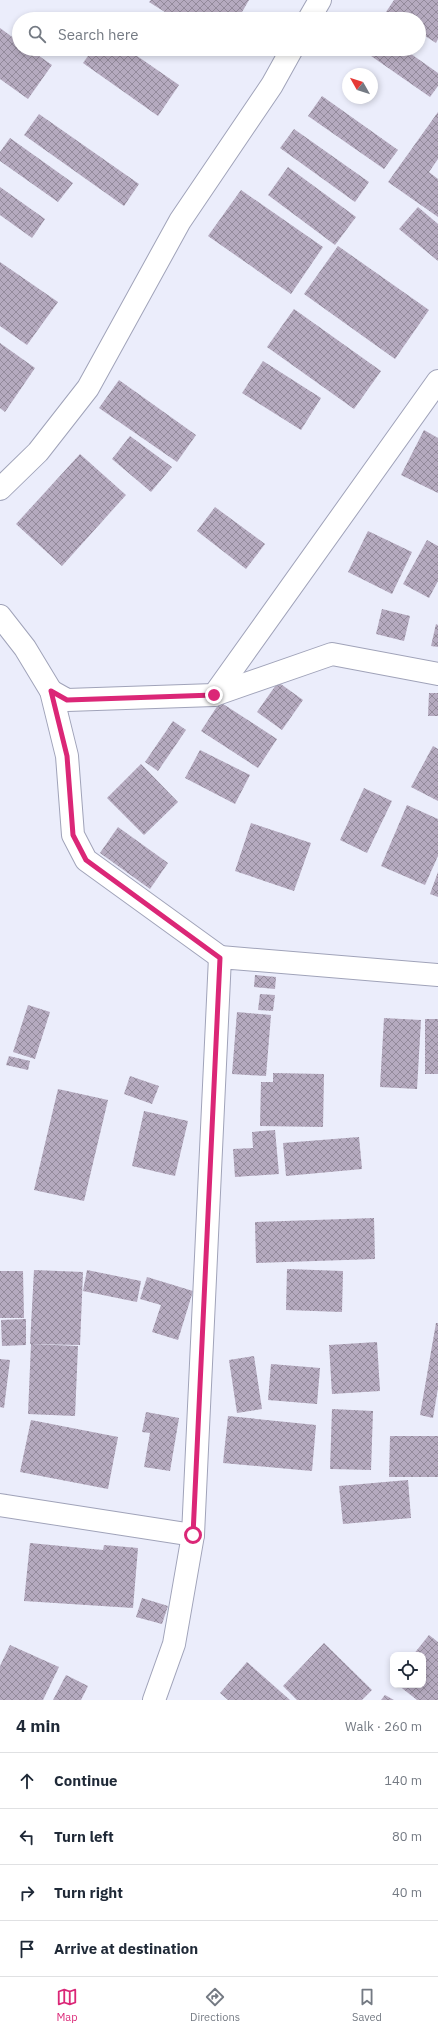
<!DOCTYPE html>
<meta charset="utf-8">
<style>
body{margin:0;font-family:"IBM Plex Sans",sans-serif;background:#f2f2f3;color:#1f2937}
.controls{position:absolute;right:12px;bottom:12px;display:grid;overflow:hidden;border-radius:8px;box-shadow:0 2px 6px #0003}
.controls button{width:36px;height:36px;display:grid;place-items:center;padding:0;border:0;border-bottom:1px solid #e0e1e3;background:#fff;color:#1f2937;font:20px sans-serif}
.compass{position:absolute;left:342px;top:68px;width:36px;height:36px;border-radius:50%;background:#fff;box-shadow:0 2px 6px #0003;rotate:309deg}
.stop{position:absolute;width:12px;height:12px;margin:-9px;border:3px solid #db2777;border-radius:50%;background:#fff}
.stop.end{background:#db2777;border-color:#fff;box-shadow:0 1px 4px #0008}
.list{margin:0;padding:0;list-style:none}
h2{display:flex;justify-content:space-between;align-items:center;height:52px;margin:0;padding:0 16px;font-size:17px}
h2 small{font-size:13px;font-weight:400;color:#747a83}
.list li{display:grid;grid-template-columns:26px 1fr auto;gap:12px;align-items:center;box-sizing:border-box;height:56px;padding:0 16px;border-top:1px solid #e0e1e3}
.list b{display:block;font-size:15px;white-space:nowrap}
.list em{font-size:13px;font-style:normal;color:#747a83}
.icon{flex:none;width:22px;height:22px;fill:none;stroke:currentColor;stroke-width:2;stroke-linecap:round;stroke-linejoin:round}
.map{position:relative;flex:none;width:438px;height:1700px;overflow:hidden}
.search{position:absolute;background:#fff;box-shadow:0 2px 6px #0003;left:12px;right:12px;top:12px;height:44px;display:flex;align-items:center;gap:10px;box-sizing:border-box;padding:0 14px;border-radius:22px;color:#747a83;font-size:15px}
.sheet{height:276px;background:#fff}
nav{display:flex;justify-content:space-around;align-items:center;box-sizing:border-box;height:56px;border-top:1px solid #e0e1e3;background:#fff;font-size:11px;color:#747a83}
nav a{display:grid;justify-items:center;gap:2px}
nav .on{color:#db2777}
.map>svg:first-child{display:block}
.building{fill:url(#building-cross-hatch)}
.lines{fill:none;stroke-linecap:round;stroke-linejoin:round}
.street-casing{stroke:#a0a3b9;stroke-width:24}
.street{stroke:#fff;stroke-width:22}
.route{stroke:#db2777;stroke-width:5}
</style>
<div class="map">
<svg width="438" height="1700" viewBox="0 0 438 1700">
<defs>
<pattern id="building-cross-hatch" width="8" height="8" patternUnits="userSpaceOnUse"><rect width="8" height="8" fill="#b5aabf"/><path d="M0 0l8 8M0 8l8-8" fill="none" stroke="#938a9b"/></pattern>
</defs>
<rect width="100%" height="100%" fill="#ebedfb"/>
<g class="building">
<path d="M151,0H249L238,19H176L149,2Z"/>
<path d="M394,0H438V39L436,43L419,32V19H397L386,12Z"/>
<path d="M0,28L19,42V49H29L52,65L28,99L0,79Z"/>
<path d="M93,49H127L179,85L158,116L83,63Z"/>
<path d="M361,49H404L438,73V86L430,97Z"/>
<path d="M322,96L398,150L384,169L308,116Z"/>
<path d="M438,112V159L429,172L438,179V217L388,182Z"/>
<path d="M39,114L139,184L124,206L24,135Z"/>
<path d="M294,129L369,182L355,202L280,148Z"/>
<path d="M10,138L73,183L58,202L0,161V152Z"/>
<path d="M288,167L356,217L335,245L268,195Z"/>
<path d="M0,187L45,219L32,238L0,215Z"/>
<path d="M241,190L323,247L291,294L208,236Z"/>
<path d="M418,207L438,224V261L399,229Z"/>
<path d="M338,246L429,310L395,359L304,294Z"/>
<path d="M0,262L58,302L27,345L0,326Z"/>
<path d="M294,309L381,371L354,409L267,347Z"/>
<path d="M0,343L35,368L5,412L0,408Z"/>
<path d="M263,361L321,398L301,430L242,393Z"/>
<path d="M119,380L196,435L177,462L99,408Z"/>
<path d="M424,430L438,438V493L401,475Z"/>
<path d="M130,436L172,467L151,492L112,459Z"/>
<path d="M80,454L126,495L62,566L16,524Z"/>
<path d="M215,507L265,544L246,569L197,531Z"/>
<path d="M368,531L412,552L392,594L348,572Z"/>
<path d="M427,540L438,546V581L429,598L403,584Z"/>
<path d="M382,609L410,616L404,641L376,634Z"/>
<path d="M436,624L438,625V647L431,646Z"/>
<path d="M278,682L303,700L282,730L257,712Z"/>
<path d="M429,693H438V716H428Z"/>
<path d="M220,702L277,739L258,768L201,731Z"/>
<path d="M173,721L186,730L158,771L145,762Z"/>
<path d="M433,746L438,749V801L411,787Z"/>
<path d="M200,750L250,775L235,804L185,778Z"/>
<path d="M141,764L178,802L144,835L107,798Z"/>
<path d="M364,788L392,801L367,853L340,840Z"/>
<path d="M407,805L438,819V856L425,885L381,866Z"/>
<path d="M251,823L311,843L294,891L235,871Z"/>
<path d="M118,827L168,863L150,889L100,853Z"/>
<path d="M438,872V897L430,894Z"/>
<path d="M255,975L276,977L275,989L254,987Z"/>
<path d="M260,994L275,995L273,1011L258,1010Z"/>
<path d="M28,1005L50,1012L35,1059L13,1052Z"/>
<path d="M237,1012L271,1015L266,1076L232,1074Z"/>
<path d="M384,1018L421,1020L417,1089L380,1087Z"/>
<rect x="425" y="1019" width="13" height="55"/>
<path d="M9,1056L30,1061L28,1070L6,1065Z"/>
<path d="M273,1073L324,1074L323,1127L260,1126L261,1082H273Z"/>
<path d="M130,1076L159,1086L152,1104L124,1094Z"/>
<path d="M58,1089L108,1100L84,1201L34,1190Z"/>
<path d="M144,1111L188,1121L175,1176L132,1166Z"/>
<path d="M275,1130L279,1174L235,1177L233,1149L253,1148L252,1132Z"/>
<path d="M359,1137L362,1169L286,1176L283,1143Z"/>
<path d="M374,1218L375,1259L256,1263L255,1222Z"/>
<path d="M287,1269L343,1271L342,1312L286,1310Z"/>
<path d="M34,1270L83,1272L80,1345L30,1344Z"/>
<path d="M87,1270L141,1281L137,1302L83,1291Z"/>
<path d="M0,1271H23L24,1318H0Z"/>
<path d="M147,1277L193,1291L178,1340L152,1332L161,1305L140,1299Z"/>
<path d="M26,1319V1345L2,1346L1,1320Z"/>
<path d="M436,1323H438V1388L433,1418L420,1415Z"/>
<path d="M377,1342L380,1391L332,1394L329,1345Z"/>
<path d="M31,1344L78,1346L75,1416L28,1414Z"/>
<path d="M254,1356L262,1409L237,1413L229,1360Z"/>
<path d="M0,1359L10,1360L4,1408L0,1407Z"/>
<path d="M271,1364L320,1368L317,1404L268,1400Z"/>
<path d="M332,1409L373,1411L371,1470L330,1469Z"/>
<path d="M146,1412L179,1418L170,1471L144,1467L150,1433L142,1432Z"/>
<path d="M228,1416L316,1425L312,1471L223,1463Z"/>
<path d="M31,1420L118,1437L108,1489L20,1472Z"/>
<path d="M390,1436H438V1477H389Z"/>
<path d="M408,1480L411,1518L343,1524L339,1486Z"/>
<path d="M30,1543L103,1550L104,1545L138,1548L133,1608L24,1601Z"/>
<path d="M142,1598L168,1606L162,1624L136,1617Z"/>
<path d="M429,1635L438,1642V1700H417L398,1685H423V1655H413Z"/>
<path d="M324,1643L372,1690L362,1700H297L283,1686Z"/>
<path d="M10,1645L59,1667L43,1700H0V1666Z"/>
<path d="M247,1662L290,1700H228L220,1693Z"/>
<path d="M66,1675L88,1686L81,1700H53Z"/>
<path d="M385,1695L394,1700H381Z"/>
</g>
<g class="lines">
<g class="street-casing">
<g id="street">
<path d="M309,19L320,0"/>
<path d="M0,489L38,452L88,388L180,221L272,85L292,49"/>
<path d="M0,616L25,648L51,691L67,756L73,835L86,860L220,957"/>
<path d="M51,691L67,700L214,695L332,654L438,674"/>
<path d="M214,695L438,381"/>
<path d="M0,1505L193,1535"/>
<path d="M154,1700L174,1644L193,1535L220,957L438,975"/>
</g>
</g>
<use href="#street" class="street"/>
</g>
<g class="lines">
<path class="route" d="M193,1535L220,958L86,860L73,835L67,756L51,691L67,700L214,695"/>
</g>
</svg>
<div class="controls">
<button><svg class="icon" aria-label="locate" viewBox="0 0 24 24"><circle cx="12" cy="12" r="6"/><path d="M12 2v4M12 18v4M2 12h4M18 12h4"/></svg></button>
</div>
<svg class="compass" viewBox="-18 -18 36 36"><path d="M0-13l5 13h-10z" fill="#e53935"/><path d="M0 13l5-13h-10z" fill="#747a83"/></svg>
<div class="stop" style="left:193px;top:1535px"></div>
<div class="stop end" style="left:214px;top:695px"></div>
<div class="search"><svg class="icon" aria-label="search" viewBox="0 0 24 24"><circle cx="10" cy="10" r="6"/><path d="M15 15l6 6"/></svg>Search here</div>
</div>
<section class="sheet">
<h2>4 min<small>Walk · 260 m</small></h2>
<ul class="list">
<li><svg class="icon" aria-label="ahead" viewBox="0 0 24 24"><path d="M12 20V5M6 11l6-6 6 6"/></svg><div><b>Continue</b></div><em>140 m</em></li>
<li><svg class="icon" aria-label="left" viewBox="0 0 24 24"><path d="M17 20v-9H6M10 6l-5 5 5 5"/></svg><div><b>Turn left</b></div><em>80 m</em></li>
<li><svg class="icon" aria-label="right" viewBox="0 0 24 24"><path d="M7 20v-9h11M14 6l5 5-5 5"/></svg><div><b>Turn right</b></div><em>40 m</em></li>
<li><svg class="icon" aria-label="arrive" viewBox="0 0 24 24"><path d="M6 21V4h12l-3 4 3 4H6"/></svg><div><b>Arrive at destination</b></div></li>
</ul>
</section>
<nav>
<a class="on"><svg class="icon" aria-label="map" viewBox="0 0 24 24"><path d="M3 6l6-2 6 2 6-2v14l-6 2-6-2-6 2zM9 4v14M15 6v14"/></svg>Map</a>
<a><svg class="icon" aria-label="directions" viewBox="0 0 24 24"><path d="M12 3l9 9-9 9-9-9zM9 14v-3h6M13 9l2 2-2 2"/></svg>Directions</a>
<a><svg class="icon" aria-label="saved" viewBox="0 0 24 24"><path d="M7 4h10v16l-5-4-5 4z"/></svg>Saved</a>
</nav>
